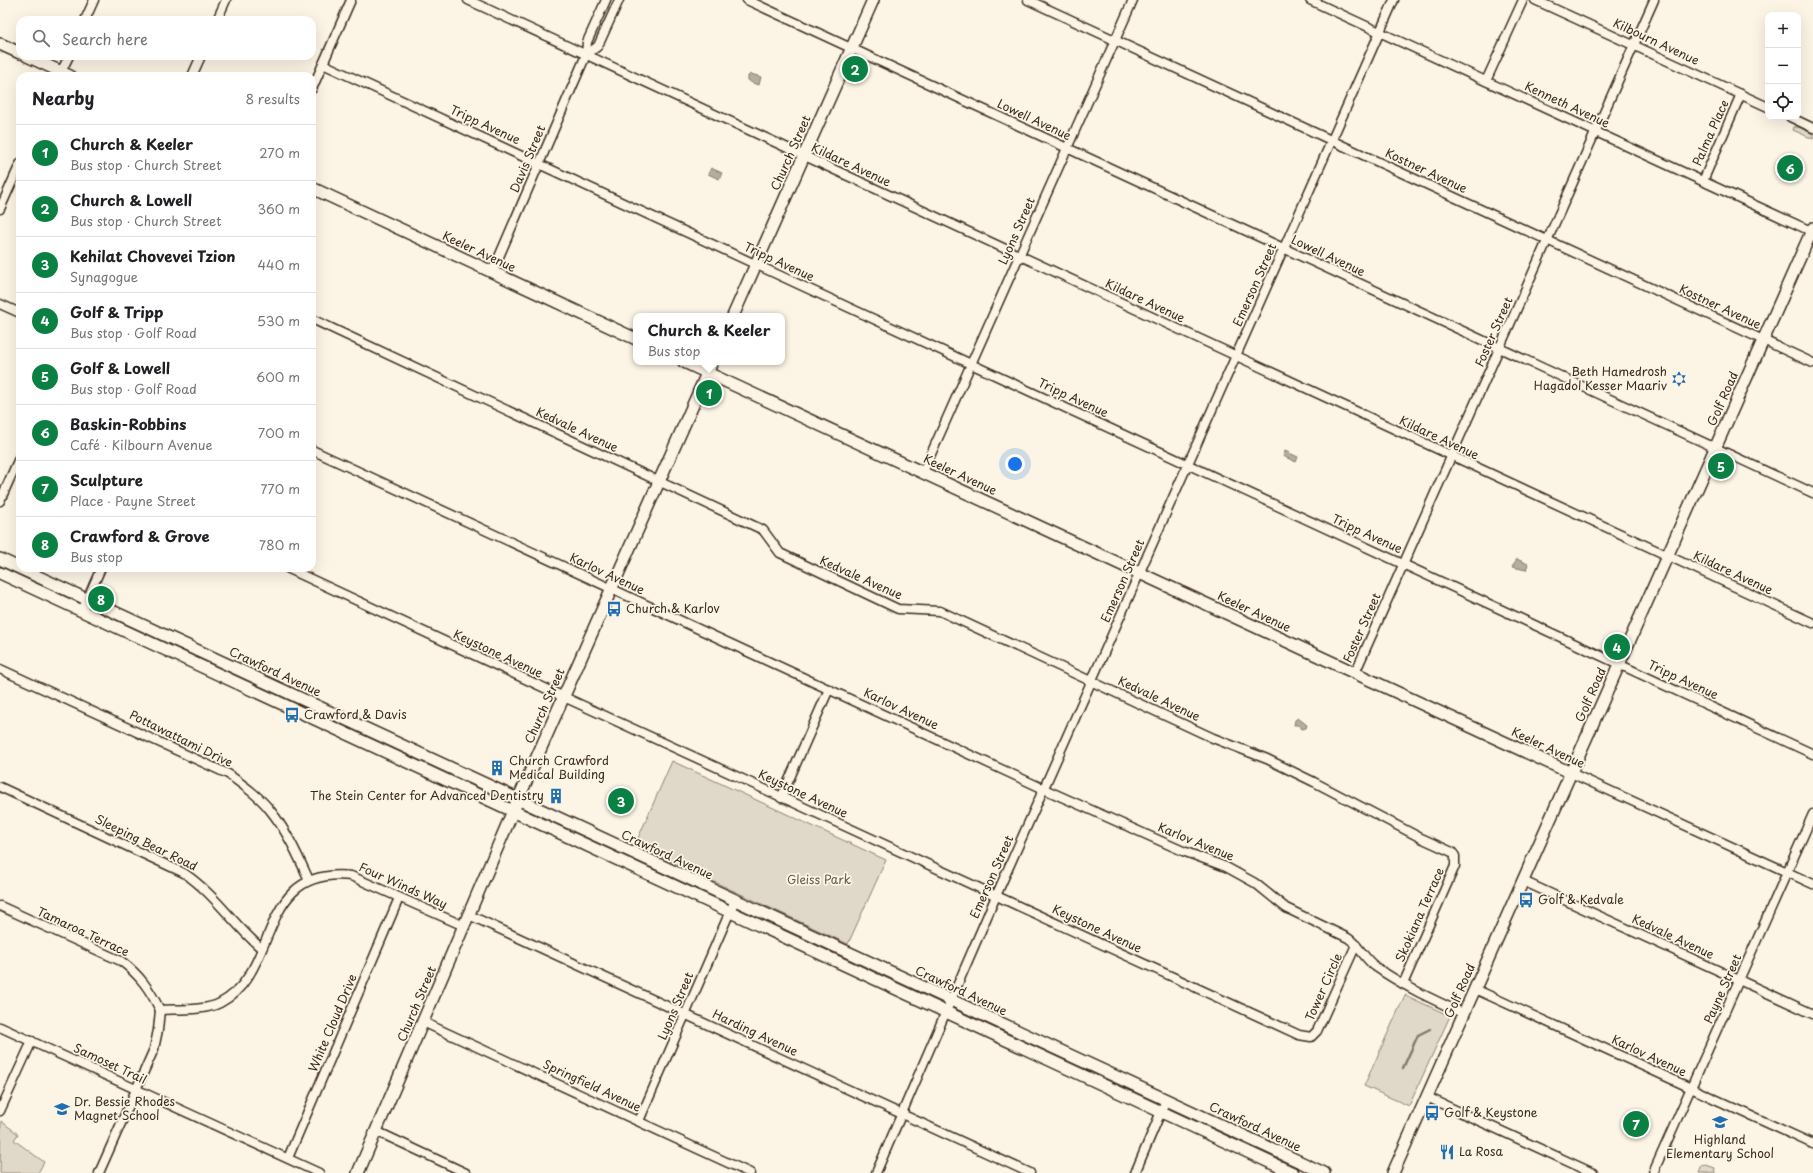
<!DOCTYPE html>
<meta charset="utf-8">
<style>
body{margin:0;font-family:"Playpen Sans",sans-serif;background:#f6f6f6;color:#202124}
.controls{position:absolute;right:12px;top:12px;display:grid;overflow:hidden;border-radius:8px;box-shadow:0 4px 16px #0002}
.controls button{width:36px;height:36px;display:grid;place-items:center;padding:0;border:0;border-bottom:1px solid #e0e0e0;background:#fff;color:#202124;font:20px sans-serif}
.you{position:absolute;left:1015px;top:464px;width:14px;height:14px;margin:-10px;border:3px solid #fff;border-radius:50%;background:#1a73e8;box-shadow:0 0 0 6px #1a73e833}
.badge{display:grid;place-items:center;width:26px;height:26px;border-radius:50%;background:#0b8043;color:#fff;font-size:13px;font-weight:700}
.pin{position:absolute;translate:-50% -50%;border:2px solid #fff;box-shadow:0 1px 4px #0006}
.popup{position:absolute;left:633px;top:313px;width:152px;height:52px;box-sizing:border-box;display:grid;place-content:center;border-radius:8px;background:#fff;filter:drop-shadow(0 1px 3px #0005);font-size:13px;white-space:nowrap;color:#757577}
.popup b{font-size:15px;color:#202124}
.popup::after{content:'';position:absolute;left:50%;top:100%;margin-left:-8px;border:8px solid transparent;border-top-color:#fff}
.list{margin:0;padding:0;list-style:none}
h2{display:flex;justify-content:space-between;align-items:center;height:52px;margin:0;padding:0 16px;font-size:17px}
h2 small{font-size:13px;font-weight:400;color:#757577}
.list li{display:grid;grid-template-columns:26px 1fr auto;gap:12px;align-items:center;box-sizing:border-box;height:56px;padding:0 16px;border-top:1px solid #e0e0e0}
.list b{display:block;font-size:15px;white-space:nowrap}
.list p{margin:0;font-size:13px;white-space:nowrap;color:#757577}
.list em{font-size:13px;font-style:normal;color:#757577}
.icon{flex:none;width:22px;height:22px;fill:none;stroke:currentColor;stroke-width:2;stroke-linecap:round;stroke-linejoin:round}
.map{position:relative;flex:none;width:1813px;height:1173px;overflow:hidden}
.search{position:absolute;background:#fff;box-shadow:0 4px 16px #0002;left:16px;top:16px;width:300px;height:44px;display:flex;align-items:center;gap:10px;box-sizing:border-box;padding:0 14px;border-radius:12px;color:#757577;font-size:15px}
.panel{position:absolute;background:#fff;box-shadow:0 4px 16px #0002;left:16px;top:72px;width:300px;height:500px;border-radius:12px}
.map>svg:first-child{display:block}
.green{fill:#e0d8c8;stroke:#8e8173}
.water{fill:#b7ad9e;stroke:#85796b}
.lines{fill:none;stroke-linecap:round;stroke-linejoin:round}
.stream{stroke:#85796b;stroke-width:2.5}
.street-casing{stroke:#3b2a1e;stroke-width:11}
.secondary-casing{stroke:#3b2a1e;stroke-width:14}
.street{stroke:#fcf5e5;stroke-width:8}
.secondary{stroke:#fcf5e5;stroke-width:11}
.labels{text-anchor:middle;stroke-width:3.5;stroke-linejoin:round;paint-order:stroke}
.street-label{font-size:12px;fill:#3b2a1e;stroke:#fcf5e5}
.poi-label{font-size:12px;fill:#3b2a1e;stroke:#fcf5e5;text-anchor:start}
.park-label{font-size:12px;fill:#645648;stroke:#fcf5e5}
</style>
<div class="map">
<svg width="1813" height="1173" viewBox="0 0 1813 1173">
<rect width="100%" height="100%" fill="#fcf5e5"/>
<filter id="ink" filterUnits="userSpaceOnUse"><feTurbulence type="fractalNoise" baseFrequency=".025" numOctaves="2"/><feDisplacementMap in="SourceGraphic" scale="8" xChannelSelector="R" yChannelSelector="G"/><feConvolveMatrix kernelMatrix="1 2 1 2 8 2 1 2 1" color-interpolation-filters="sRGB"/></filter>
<g filter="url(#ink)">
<g class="green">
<path d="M1794,127H1799L1813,134V139L1793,130Z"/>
<path d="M672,761L886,860L848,944L635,845Z"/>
<path d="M1405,995L1450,1016L1409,1106L1364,1086Z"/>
<path d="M1,1121L18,1134L14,1140L44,1162L38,1173H0Z"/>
<path d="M1706,1165L1715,1168L1716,1173H1699L1702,1166Z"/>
</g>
<g class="water">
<path d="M751,74L761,77L759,85L752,83L748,80V76Z"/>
<path d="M711,168L722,173L719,179L708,174Z"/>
<path d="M1285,451L1298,457L1296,462L1283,456Z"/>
<path d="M1517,559L1528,564L1526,570L1512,567Z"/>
<path d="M1298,718L1307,725L1306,728L1302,729L1299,725H1294L1295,720Z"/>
</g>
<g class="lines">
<path class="stream" d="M1403,1068L1418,1035L1430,1029"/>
<g class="street-casing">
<g id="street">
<path d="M468,0L1813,623"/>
<path d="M747,0L1813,493"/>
<path d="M1028,0L1813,363"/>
<path d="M1310,0L1813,232"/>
<path d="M1535,0L1768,107"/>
<path d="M85,20L94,0"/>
<path d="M217,20L226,0"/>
<path d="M586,55L598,46L619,0"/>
<path d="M323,64L1813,754"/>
<path d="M59,76L69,56"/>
<path d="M192,76L201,56"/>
<path d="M1486,81L1523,0"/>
<path d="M312,89L351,0"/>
<path d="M1790,117L1813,128"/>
<path d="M1703,181L1741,94"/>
<path d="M0,209L20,164"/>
<path d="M492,273L586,55L587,42L606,0"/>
<path d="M0,304L20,313"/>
<path d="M312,319L763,530L780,553L898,609L940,611L1213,738L1267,759L1314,782L1421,838L1452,852L1455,856V866L1403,984"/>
<path d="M312,450L1044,789L1183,851L1226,867L1255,883L1286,908L1348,938C1360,946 1364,959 1376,967C1403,986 1434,1000 1464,1014"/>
<path d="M923,472L1133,0"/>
<path d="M0,501L20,456"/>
<path d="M287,568L564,697L1299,1035L1311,1037L1317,1031L1356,945"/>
<path d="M82,611L101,568"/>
<path d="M0,669L228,774C243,785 259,796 270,810C287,831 298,856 309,880"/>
<path d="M1355,673L1654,0"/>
<path d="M1571,773L1813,884"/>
<path d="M0,787L184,873C215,894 234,925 261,948"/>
<path d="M781,798L829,689"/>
<path d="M1523,881L1813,1014"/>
<path d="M0,906L121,961C140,975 150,990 160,1010"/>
<path d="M469,915L1030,1173"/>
<path d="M1475,989L1813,1144"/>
<path d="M160,1010C177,1009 205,1011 220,1003C282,971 255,866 351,876L464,926"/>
<path d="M423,1022L750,1173"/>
<path d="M0,1027L319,1173"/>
<path d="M1427,1097L1593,1173"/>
<path d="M0,1111L32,1041"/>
<path d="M639,1121L735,900"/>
<path d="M376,1131L466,1173"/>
<path d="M288,1158L399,898"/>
<path d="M99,1173L154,1049L158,1030L160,1010"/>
<path d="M876,1173L996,896L1394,0"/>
<path d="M1135,1173L1166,1100"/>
<path d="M1653,1173L1813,814"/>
</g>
</g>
<g class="secondary-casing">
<g id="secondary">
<path d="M0,44L20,53"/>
<path d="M27,56L70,76"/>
<path d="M312,188L636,339"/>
<path d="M733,316L873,0"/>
<path d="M684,362L1571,773"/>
<path d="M0,559L1324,1173"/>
<path d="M0,573L1293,1173"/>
<path d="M358,1173L513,811L712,362"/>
<path d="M1393,1173L1813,228"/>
</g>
</g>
<use href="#street" class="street"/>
<use href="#secondary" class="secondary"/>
</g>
</g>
<defs>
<g id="synagogue-bare" transform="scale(1.2)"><path d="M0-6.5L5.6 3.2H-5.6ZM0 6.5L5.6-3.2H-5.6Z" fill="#1f6fb2" stroke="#fcf5e5" stroke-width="2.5" paint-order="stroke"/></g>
<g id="bus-bare" transform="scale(1.2)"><path d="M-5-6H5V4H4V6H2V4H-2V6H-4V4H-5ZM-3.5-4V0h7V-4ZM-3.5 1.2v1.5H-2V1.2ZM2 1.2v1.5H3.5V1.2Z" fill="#1f6fb2" stroke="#fcf5e5" stroke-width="2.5" paint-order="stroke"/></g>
<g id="building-bare" transform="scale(1.2)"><path d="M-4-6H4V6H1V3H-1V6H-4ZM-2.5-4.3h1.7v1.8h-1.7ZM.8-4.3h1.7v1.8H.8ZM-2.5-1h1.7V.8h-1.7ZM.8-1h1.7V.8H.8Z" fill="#1f6fb2" stroke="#fcf5e5" stroke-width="2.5" paint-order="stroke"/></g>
<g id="school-bare" transform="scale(1.2)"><path d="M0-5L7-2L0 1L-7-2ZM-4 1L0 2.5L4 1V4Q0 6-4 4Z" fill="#1f6fb2" stroke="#fcf5e5" stroke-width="2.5" paint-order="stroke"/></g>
<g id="restaurant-bare" transform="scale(1.2)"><path d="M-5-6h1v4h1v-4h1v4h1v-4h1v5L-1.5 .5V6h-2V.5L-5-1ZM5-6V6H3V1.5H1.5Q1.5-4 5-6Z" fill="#1f6fb2" stroke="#fcf5e5" stroke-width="2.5" paint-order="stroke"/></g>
</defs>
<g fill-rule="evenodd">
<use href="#synagogue-bare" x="1679" y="379"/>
<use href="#bus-bare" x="614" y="609"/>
<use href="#bus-bare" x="292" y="715"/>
<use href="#building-bare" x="497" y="768"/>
<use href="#building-bare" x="556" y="796"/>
<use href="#bus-bare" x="1526" y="900"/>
<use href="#school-bare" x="62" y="1109"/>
<use href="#bus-bare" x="1432" y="1113"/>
<use href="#school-bare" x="1720" y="1122"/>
<use href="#restaurant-bare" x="1447" y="1152"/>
</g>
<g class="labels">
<g class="street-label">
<text transform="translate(1656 42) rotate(25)" y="4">Kilbourn Avenue</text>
<text transform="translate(1567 105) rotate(25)" y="4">Kenneth Avenue</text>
<text transform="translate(1034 120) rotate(25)" y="4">Lowell Avenue</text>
<text transform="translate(485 125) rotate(25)" y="4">Tripp Avenue</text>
<text transform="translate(1711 133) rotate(-66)" y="4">Palma Place</text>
<text transform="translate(791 153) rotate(-66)" y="4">Church Street</text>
<text transform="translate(528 159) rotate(-67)" y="4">Davis Street</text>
<text transform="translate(851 165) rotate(25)" y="4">Kildare Avenue</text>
<text transform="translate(1426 171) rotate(25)" y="4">Kostner Avenue</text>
<text transform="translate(1017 231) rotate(-66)" y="4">Lyons Street</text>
<text transform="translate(479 252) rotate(25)" y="4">Keeler Avenue</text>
<text transform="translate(1328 256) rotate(25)" y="4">Lowell Avenue</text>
<text transform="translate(779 262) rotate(25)" y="4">Tripp Avenue</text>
<text transform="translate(1255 285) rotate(-66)" y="4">Emerson Street</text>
<text transform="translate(1145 301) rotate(25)" y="4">Kildare Avenue</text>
<text transform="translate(1720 307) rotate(25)" y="4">Kostner Avenue</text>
<text transform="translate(1494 332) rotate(-66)" y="4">Foster Street</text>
<text transform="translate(1073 398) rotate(25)" y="4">Tripp Avenue</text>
<text transform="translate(1723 399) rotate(-66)" y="4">Golf Road</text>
<text transform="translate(577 430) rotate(25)" y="4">Kedvale Avenue</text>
<text transform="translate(1439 438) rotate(25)" y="4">Kildare Avenue</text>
<text transform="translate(960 475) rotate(25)" y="4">Keeler Avenue</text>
<text transform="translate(1367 534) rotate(25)" y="4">Tripp Avenue</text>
<text transform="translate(1733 573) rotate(25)" y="4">Kildare Avenue</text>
<text transform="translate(607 574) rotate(25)" y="4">Karlov Avenue</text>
<text transform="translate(861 578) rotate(24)" y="4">Kedvale Avenue</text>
<text transform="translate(1123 581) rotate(-66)" y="4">Emerson Street</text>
<text transform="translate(1254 612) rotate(25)" y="4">Keeler Avenue</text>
<text transform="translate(1362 628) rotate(-66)" y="4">Foster Street</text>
<text transform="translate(498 654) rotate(25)" y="4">Keystone Avenue</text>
<text transform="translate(275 672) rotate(25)" y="4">Crawford Avenue</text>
<text transform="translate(1683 680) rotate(25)" y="4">Tripp Avenue</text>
<text transform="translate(1591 695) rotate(-66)" y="4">Golf Road</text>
<text transform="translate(1159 699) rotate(25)" y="4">Kedvale Avenue</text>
<text transform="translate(545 706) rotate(-66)" y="4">Church Street</text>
<text transform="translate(901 709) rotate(25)" y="4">Karlov Avenue</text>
<text transform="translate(181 739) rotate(26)" y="4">Pottawattami Drive</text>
<text transform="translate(1548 748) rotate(25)" y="4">Keeler Avenue</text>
<text transform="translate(803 794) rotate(25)" y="4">Keystone Avenue</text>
<text transform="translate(1196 842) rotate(22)" y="4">Karlov Avenue</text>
<text transform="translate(146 843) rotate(26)" y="4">Sleeping Bear Road</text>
<text transform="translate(667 855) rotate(25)" y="4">Crawford Avenue</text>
<text transform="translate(992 877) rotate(-66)" y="4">Emerson Street</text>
<text transform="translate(403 886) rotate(24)" y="4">Four Winds Way</text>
<text transform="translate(1420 915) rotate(-66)" y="4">Skokiana Terrace</text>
<text transform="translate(1097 929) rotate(25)" y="4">Keystone Avenue</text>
<text transform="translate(83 932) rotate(25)" y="4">Tamaroa Terrace</text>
<text transform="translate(1673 937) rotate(25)" y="4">Kedvale Avenue</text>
<text transform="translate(1324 987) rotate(-66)" y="4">Tower Circle</text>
<text transform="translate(1723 989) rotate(-66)" y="4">Payne Street</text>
<text transform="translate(961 991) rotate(25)" y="4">Crawford Avenue</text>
<text transform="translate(1460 991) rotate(-66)" y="4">Golf Road</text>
<text transform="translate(417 1004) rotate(-67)" y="4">Church Street</text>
<text transform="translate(676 1006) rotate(-67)" y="4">Lyons Street</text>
<text transform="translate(333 1023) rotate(-67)" y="4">White Cloud Drive</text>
<text transform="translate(755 1033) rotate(25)" y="4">Harding Avenue</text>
<text transform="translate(1649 1056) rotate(25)" y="4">Karlov Avenue</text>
<text transform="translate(110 1064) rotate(25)" y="4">Samoset Trail</text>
<text transform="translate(592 1086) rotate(25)" y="4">Springfield Avenue</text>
<text transform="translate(1255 1127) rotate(25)" y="4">Crawford Avenue</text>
</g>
<g class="poi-label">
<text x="1667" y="376" text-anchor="end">Beth Hamedrosh<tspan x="1667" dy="14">Hagadol Kesser Maariv</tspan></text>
<text x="626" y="613">Church &amp; Karlov</text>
<text x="304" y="719">Crawford &amp; Davis</text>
<text x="509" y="765">Church Crawford<tspan x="509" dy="14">Medical Building</tspan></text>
<text x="544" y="800" text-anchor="end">The Stein Center for Advanced Dentistry</text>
<text x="1538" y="904">Golf &amp; Kedvale</text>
<text x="74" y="1106">Dr. Bessie Rhodes<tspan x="74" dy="14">Magnet School</tspan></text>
<text x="1444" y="1117">Golf &amp; Keystone</text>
<text x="1720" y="1144" text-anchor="middle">Highland<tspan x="1720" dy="14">Elementary School</tspan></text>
<text x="1459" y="1156">La Rosa</text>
</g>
<g class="park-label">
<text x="819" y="884">Gleiss Park</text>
</g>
</g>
</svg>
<div class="controls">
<button>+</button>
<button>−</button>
<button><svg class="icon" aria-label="locate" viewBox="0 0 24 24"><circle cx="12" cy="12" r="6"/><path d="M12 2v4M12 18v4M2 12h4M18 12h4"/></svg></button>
</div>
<div class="you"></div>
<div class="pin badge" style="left:709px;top:393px">1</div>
<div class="popup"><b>Church &amp; Keeler</b>Bus stop</div>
<div class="pin badge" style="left:855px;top:69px">2</div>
<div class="pin badge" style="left:621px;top:801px">3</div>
<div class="pin badge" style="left:1617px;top:647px">4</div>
<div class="pin badge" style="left:1721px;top:466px">5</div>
<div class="pin badge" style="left:1790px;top:168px">6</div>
<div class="pin badge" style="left:1636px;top:1124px">7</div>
<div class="pin badge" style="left:101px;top:599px">8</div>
<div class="search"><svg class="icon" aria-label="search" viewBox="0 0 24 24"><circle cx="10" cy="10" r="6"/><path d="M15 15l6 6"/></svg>Search here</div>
<section class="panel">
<h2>Nearby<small>8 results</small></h2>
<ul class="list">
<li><span class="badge">1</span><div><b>Church &amp; Keeler</b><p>Bus stop · Church Street</p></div><em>270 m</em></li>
<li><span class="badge">2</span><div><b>Church &amp; Lowell</b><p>Bus stop · Church Street</p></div><em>360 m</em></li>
<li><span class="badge">3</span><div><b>Kehilat Chovevei Tzion</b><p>Synagogue</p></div><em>440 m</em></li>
<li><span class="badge">4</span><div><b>Golf &amp; Tripp</b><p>Bus stop · Golf Road</p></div><em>530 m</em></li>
<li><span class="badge">5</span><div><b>Golf &amp; Lowell</b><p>Bus stop · Golf Road</p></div><em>600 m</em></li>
<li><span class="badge">6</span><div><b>Baskin-Robbins</b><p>Café · Kilbourn Avenue</p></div><em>700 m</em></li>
<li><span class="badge">7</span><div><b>Sculpture</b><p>Place · Payne Street</p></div><em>770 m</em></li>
<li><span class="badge">8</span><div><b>Crawford &amp; Grove</b><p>Bus stop</p></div><em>780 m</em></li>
</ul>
</section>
</div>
